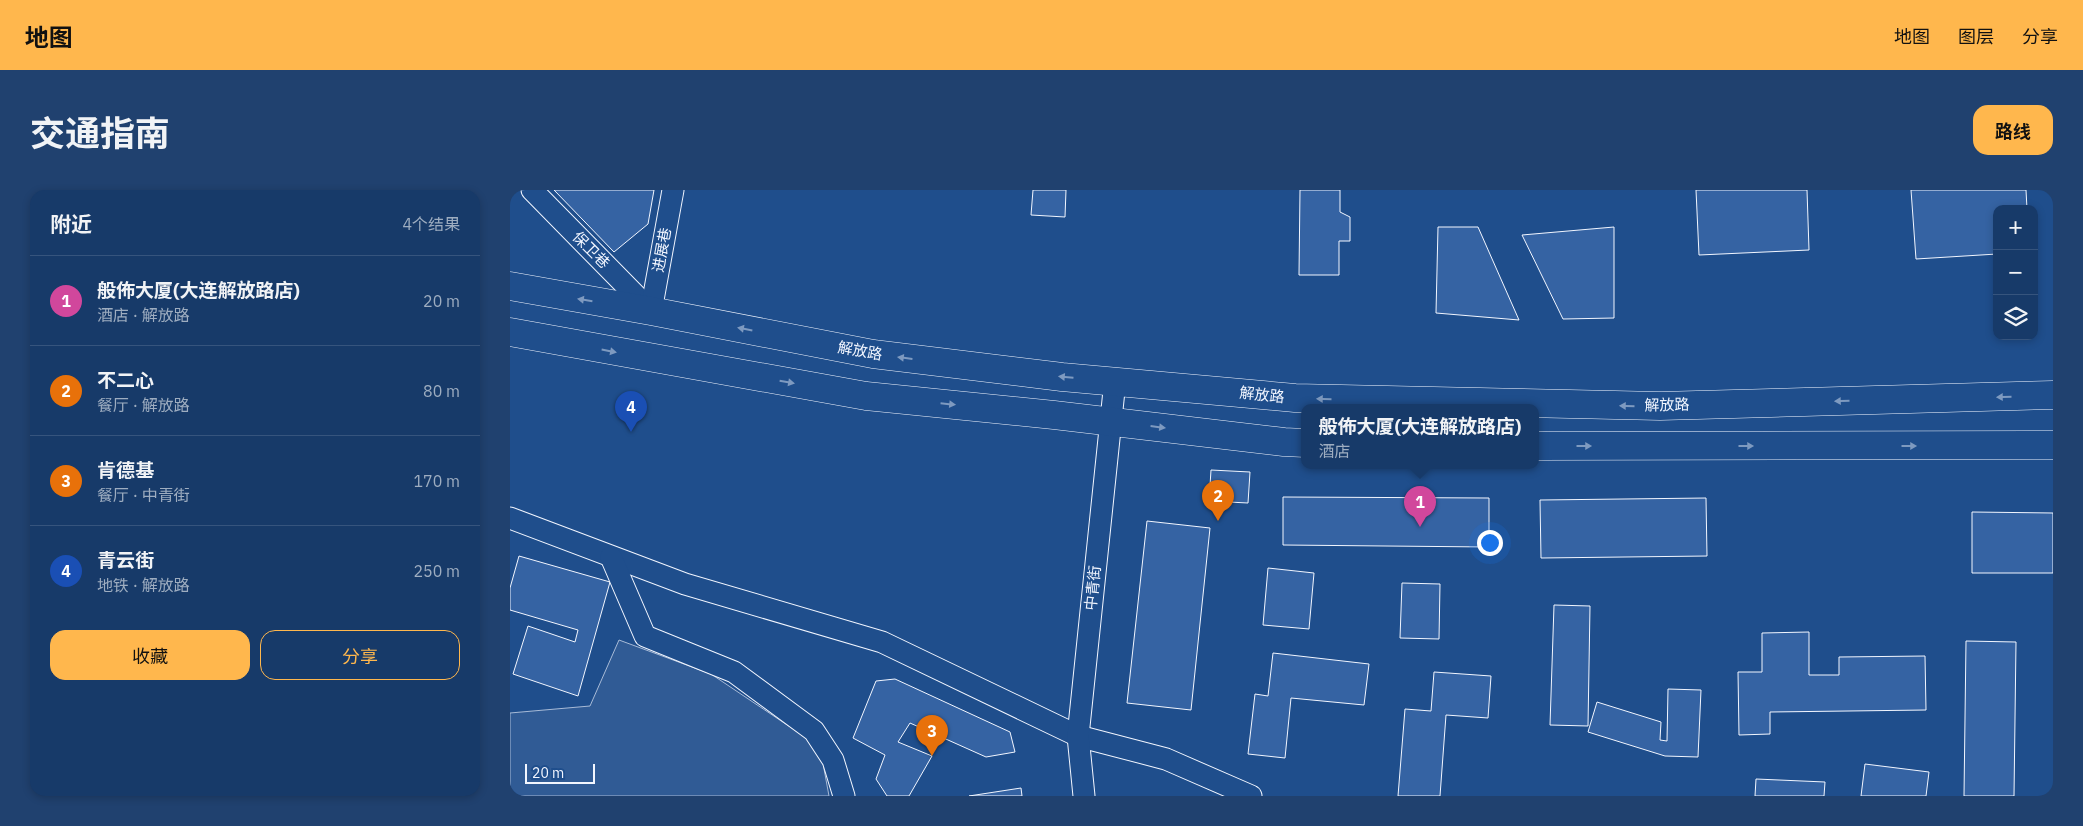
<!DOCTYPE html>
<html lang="zh">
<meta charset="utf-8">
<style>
body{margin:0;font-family:"IBM Plex Sans","Noto Sans SC",sans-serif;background:#20416f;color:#f1f3f6}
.controls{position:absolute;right:15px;top:15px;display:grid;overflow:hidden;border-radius:10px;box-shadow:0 2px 8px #0003}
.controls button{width:45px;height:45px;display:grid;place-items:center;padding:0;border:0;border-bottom:1px solid #36547d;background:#173a69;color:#f1f3f6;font:25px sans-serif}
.scale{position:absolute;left:15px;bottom:12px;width:70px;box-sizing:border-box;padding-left:5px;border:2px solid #f2f6ff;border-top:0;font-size:14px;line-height:18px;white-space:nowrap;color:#f2f6ff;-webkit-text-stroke:4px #1f4e8c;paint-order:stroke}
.you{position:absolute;left:979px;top:352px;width:18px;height:18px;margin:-12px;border:4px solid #fff;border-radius:50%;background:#1a73e8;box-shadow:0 0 0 8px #1a73e833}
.badge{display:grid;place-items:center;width:32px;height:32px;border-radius:50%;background:#ffb74d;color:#fff;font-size:16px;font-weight:700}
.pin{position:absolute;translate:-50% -41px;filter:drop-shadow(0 1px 2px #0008)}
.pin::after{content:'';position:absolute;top:26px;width:18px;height:15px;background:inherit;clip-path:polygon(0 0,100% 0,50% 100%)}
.popup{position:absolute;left:791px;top:214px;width:238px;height:65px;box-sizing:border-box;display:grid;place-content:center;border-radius:10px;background:#173a69;filter:drop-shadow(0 1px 4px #0005);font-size:16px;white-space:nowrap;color:#9eadc0}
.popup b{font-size:19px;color:#f1f3f6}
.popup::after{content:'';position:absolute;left:50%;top:100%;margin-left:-10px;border:10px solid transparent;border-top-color:#173a69}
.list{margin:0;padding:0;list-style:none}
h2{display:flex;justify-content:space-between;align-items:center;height:65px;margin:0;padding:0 20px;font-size:21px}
h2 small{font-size:16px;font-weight:400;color:#9eadc0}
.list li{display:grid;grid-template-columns:32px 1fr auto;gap:15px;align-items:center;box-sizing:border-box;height:90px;padding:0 20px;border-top:1px solid #36547d}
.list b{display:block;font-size:19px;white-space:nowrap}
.list p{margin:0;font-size:16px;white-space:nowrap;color:#9eadc0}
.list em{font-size:16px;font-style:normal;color:#9eadc0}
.actions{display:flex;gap:10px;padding:15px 20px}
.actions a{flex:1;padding:11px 0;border:1px solid #ffb74d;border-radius:15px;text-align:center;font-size:18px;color:#ffb74d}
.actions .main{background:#ffb74d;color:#111}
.icon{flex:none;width:28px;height:28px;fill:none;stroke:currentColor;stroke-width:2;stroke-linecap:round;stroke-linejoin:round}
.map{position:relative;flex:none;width:1543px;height:606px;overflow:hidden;border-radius:15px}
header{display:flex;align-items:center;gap:30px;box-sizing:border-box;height:70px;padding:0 25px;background:#ffb74d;color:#111}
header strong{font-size:24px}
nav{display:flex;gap:28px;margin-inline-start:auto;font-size:18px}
.intro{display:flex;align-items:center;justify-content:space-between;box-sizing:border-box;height:120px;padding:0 30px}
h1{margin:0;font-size:35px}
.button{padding:12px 22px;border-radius:15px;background:#ffb74d;color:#111;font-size:18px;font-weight:700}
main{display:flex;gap:30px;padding:0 30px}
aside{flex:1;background:#173a69;border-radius:15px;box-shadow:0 2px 8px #0003}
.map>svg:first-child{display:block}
.green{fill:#305b95;stroke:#a8bbd7}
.building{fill:#3563a3;stroke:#f2f6ff}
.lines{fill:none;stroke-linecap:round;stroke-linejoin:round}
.minor-casing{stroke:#f2f6ff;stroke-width:23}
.primary-casing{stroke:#f2f6ff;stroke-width:29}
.minor{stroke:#1f4e8c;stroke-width:21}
.primary{stroke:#1f4e8c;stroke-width:28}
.oneway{fill:#7e9ac0}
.labels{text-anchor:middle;stroke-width:4;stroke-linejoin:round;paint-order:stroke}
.street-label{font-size:15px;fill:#f2f6ff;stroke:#1f4e8c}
</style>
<header>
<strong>地图</strong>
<nav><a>地图</a><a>图层</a><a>分享</a></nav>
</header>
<div class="intro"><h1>交通指南</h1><a class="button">路线</a></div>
<main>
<aside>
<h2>附近<small>4个结果</small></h2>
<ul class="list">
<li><span class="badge" style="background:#d1479c">1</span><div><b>般佈大厦(大连解放路店)</b><p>酒店 · 解放路</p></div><em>20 m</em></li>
<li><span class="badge" style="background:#e8710a">2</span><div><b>不二心</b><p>餐厅 · 解放路</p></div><em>80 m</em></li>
<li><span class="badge" style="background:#e8710a">3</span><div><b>肯德基</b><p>餐厅 · 中青街</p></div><em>170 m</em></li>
<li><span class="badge" style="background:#1a4fb4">4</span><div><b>青云街</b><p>地铁 · 解放路</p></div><em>250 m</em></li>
</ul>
<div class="actions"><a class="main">收藏</a><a>分享</a></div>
</aside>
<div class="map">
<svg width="1543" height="606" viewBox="0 0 1543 606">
<rect width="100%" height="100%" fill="#1f4e8c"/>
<path class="green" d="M109,450L201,484L310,557L319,606H0V523L80,516Z"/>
<g class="building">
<path d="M44,0H144L138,34L104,62Z"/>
<path d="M523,0H556L555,27L521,25Z"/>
<path d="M790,0H830V22L840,27V51H829V85H789Z"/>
<path d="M1186,0H1297L1299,60L1189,65Z"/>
<path d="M1401,0H1516L1517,19H1487V64L1406,69Z"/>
<path d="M928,37H968L1009,130L926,123Z"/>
<path d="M1104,37V128L1053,129L1012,45Z"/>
<path d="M701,280L740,282L738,313L699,311Z"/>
<path d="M773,307L979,308V357L773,355Z"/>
<path d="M1196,308L1197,366L1031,368L1030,310Z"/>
<path d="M1462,322L1543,323V383H1462Z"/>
<path d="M637,331L700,338L681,520L617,513Z"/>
<path d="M9,366L100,392L68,506L3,484L18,436L65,452L68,440L0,420V398Z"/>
<path d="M758,378L804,383L799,439L753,435Z"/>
<path d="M892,393L930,394L929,449L890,448Z"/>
<path d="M1044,415L1080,416L1078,536L1040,535Z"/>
<path d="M1299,442V485H1329V467L1415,466L1416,520L1260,522V544L1229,545L1228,482H1252V443Z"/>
<path d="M1456,451L1506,452L1504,606H1454Z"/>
<path d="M763,463L859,474L854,515L781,508L775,568L738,564L745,504L758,506Z"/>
<path d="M924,482L981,486L978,528L936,525L930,606H888L895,519L921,521Z"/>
<path d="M385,489L500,542L505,562L476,567L400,533L388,552L422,566L399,606H377L366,589L375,565L343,548L366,491Z"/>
<path d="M1158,499L1191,500L1188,567L1155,566L1078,542L1087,512L1151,532L1150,550L1157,551Z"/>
<path d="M1355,574L1419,582L1416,606H1351Z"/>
<path d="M1246,589L1315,592L1314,606H1245Z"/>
<path d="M511,598L512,606H459Z"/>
</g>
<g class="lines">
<g class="minor-casing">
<g id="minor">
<path d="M22,0L141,121"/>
<path d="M141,121L163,0"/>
<path d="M0,328L175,394L372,452L568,546L656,569L741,606"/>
<path d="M101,367L135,446L224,482L304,541L323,570L334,606"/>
<path d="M574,606L568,546L605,191"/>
</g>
</g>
<g class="primary-casing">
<g id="primary">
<path d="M0,96L141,121L363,164L552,187L785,208L1150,216L1543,205"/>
<path d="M0,142L356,206L544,225L774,252L795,253"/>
<path d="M1025,256L1543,255"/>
</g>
</g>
<use href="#minor" class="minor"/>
<use href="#primary" class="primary"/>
</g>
<defs><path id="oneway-solid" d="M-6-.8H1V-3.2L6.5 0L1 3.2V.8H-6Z" transform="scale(1.25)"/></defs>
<g class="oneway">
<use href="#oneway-solid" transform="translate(75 110) rotate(-171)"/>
<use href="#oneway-solid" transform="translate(235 139) rotate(-169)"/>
<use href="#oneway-solid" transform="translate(99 161) rotate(11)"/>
<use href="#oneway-solid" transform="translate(395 168) rotate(-173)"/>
<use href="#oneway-solid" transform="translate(556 187) rotate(-175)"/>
<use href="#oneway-solid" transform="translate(277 192) rotate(10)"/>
<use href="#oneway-solid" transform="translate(1494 207) rotate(179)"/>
<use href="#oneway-solid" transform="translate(814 209) rotate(-179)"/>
<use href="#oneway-solid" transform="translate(1332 211) rotate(178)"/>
<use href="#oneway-solid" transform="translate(438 214) rotate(6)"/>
<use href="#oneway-solid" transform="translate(1117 216) rotate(-179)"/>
<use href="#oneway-solid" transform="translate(648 237) rotate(7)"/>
<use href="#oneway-solid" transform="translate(1074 256)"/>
<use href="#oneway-solid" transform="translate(1236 256)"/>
<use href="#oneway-solid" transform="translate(1399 256)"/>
</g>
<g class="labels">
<g class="street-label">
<text transform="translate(81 60) rotate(45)" y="5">保卫巷</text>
<text transform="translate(152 60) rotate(-80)" y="5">进展巷</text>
<text transform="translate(350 161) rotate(10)" y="5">解放路</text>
<text transform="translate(752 205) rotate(6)" y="5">解放路</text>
<text transform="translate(1157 215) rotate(-1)" y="5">解放路</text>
<text transform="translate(583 398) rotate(-84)" y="5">中青街</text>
</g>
</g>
</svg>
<div class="controls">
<button>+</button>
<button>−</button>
<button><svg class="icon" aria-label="layers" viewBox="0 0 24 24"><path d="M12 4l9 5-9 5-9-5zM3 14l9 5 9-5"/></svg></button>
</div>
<div class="scale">20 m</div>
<div class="you"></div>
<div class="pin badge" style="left:910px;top:337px;background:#d1479c">1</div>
<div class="popup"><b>般佈大厦(大连解放路店)</b>酒店</div>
<div class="pin badge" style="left:708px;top:331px;background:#e8710a">2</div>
<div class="pin badge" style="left:422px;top:566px;background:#e8710a">3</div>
<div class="pin badge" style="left:121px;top:242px;background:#1a4fb4">4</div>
</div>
</main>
